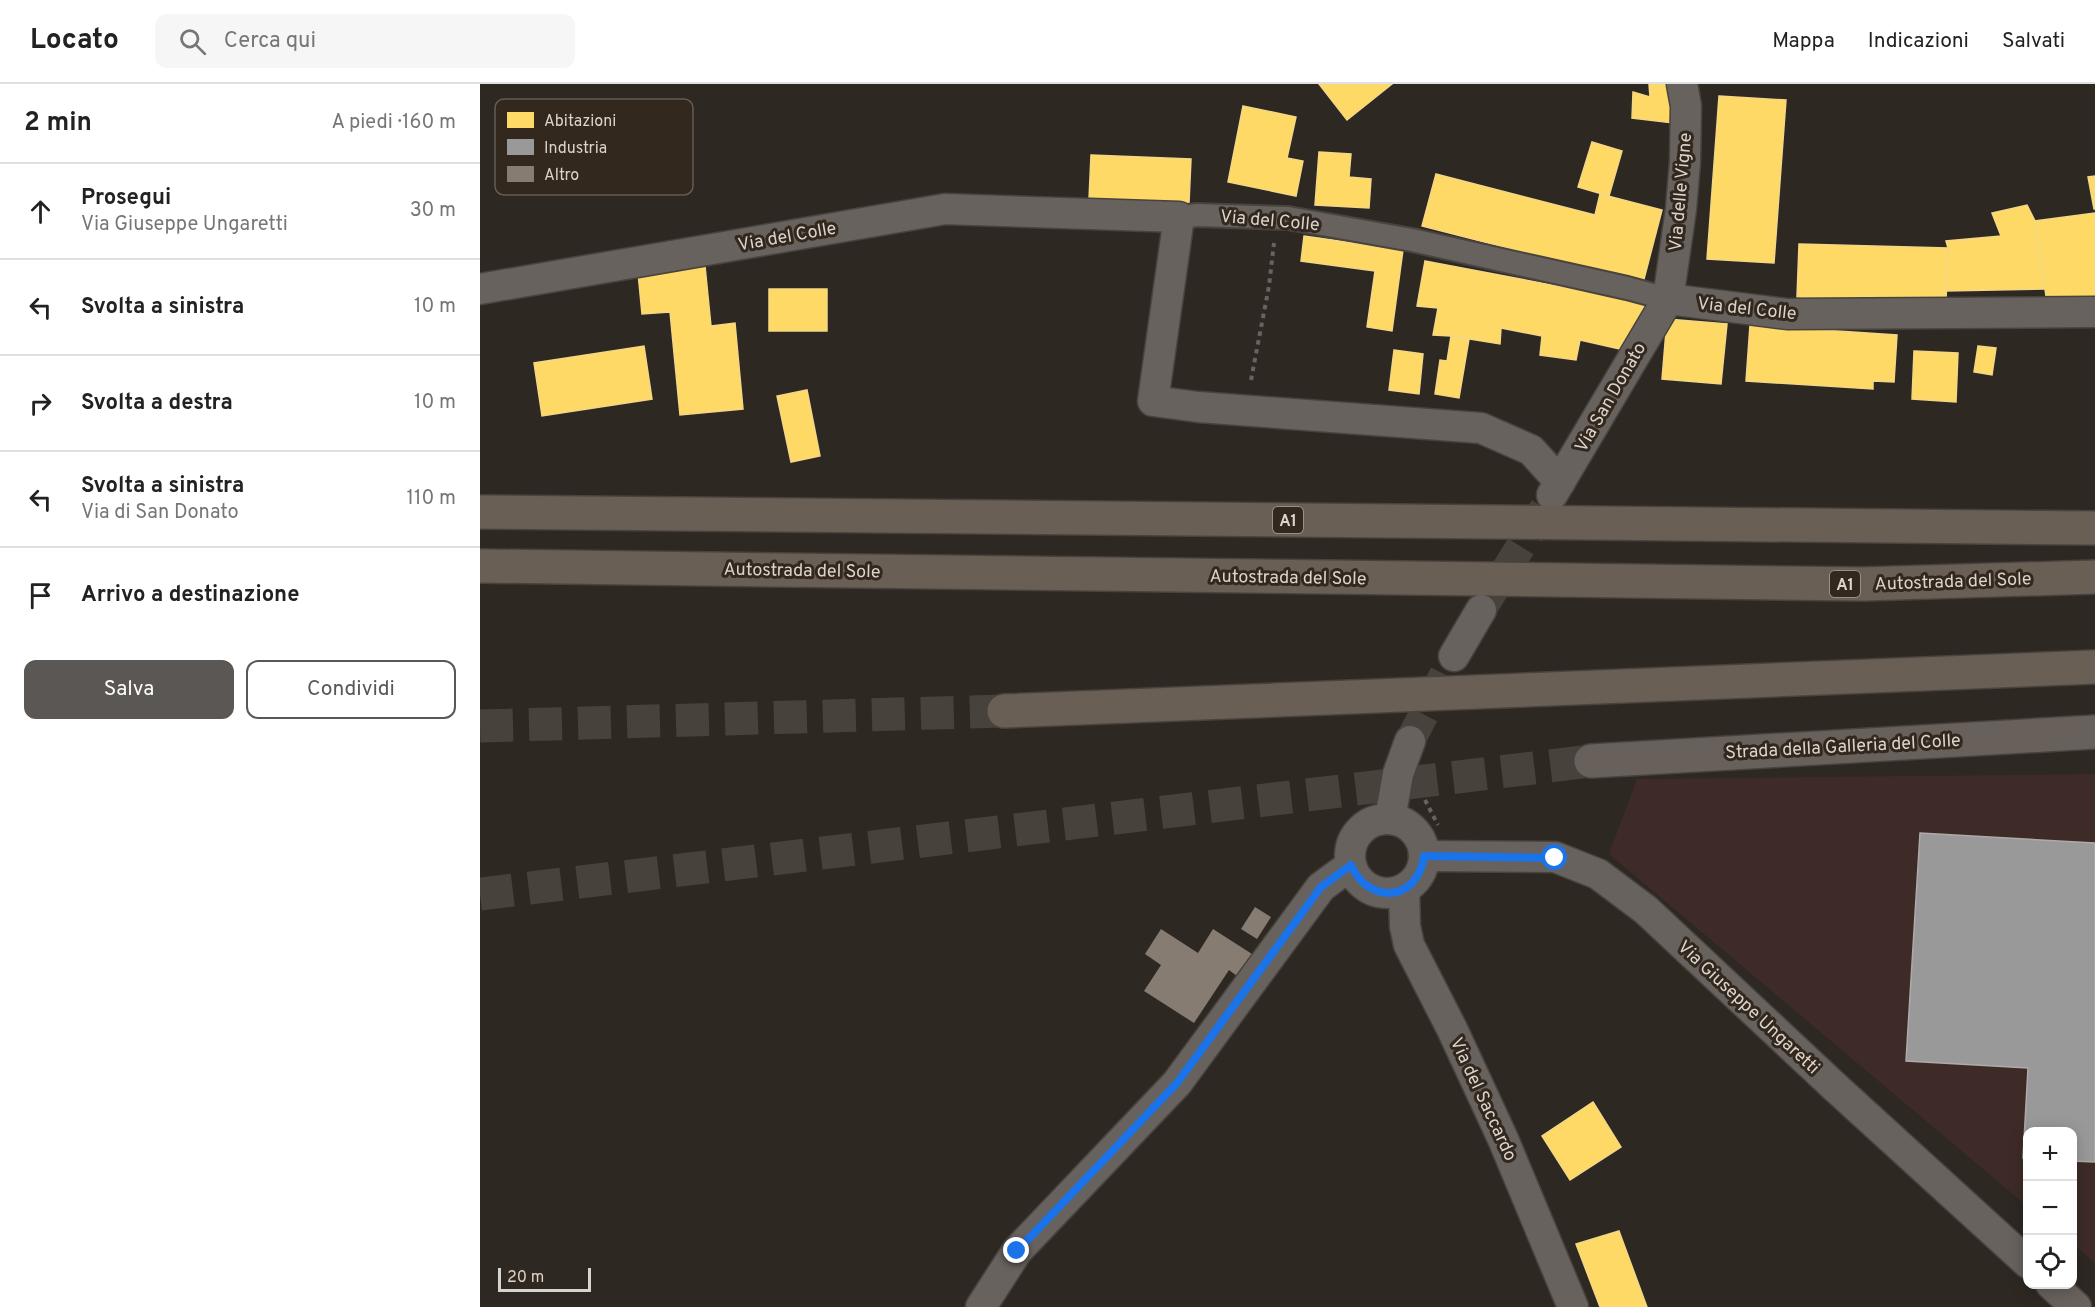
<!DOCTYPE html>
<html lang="it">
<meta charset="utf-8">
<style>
body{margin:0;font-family:Overpass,sans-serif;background:#f6f6f6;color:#222}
.controls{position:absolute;right:18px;bottom:18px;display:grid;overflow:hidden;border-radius:12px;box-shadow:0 3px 15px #0003}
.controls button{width:54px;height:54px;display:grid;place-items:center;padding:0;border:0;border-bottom:2px solid #e0e0e0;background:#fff;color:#222;font:30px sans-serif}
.scale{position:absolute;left:18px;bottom:15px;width:93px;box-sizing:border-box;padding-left:6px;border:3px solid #dbd3cd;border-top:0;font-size:16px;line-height:21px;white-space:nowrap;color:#dbd3cd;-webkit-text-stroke:4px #33281e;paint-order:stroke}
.stop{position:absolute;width:18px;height:18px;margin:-14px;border:4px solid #1a73e8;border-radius:50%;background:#fff}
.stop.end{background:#1a73e8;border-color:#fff;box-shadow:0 2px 6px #0008}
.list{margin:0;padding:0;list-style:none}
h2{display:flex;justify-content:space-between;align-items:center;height:78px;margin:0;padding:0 24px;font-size:26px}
h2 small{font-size:20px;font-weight:400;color:#767676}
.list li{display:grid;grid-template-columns:39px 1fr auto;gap:18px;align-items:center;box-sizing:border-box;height:96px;padding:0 24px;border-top:2px solid #e0e0e0}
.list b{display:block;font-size:22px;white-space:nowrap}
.list p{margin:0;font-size:20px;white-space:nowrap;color:#767676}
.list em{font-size:20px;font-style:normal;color:#767676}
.actions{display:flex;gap:12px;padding:18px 24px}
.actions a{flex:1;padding:14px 0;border:2px solid #5a5754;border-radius:12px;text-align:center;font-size:21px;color:#5a5754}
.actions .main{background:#5a5754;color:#fff}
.icon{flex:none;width:33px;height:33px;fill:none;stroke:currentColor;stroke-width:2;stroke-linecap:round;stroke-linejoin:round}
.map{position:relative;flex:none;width:1615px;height:1223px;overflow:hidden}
header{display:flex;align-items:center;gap:36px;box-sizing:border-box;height:84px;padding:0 30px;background:#fff;border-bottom:2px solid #e0e0e0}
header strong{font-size:28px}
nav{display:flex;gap:33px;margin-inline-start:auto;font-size:21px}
.search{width:420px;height:54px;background:#f6f6f6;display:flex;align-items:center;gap:15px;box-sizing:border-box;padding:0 21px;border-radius:12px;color:#767676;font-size:22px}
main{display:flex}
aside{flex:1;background:#fff}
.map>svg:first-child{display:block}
.industrial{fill:#3e2b28}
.homes{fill:#ffd966;stroke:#f4d785;stroke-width:1.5}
.industry{fill:#999;stroke:#adaaa9;stroke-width:1.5}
.building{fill:#877c71}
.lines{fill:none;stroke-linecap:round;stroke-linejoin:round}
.minor-tunnel{stroke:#48423c;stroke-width:30;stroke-dasharray:30 15;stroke-linecap:butt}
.secondary-tunnel{stroke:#48423c;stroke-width:33;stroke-dasharray:33 16;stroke-linecap:butt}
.motorway-tunnel{stroke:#48423c;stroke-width:33;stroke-dasharray:33 16;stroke-linecap:butt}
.pedestrian-casing{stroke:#49433f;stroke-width:26}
.minor-casing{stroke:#49433f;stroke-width:33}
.secondary-casing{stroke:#49433f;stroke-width:36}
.motorway-casing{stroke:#49433f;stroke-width:36}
.path{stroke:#67635e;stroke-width:4;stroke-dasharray:4.5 4.5;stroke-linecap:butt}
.pedestrian{stroke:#67625e;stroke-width:22}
.minor{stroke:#67625e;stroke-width:30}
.secondary{stroke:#68615b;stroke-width:33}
.motorway{stroke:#6a5f55;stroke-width:33}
.route{stroke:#1a73e8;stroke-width:8}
.labels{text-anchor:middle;stroke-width:6;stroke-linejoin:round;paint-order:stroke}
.shield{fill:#33281e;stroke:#a9a098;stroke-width:1.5}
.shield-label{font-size:16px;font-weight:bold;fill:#dbd3cd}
.street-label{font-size:18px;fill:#dbd3cd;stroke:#33281e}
.key{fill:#33281e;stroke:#655b53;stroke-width:1.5}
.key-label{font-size:16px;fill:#dbd3cd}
</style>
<header>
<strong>Locato</strong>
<div class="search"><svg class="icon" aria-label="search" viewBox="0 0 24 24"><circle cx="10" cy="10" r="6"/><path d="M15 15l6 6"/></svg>Cerca qui</div>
<nav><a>Mappa</a><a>Indicazioni</a><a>Salvati</a></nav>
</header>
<main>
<aside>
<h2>2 min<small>A piedi · 160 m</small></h2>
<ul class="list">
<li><svg class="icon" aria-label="ahead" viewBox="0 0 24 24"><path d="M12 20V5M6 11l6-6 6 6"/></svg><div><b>Prosegui</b><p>Via Giuseppe Ungaretti</p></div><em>30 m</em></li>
<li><svg class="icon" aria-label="left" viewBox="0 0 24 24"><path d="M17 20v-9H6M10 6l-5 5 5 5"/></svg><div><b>Svolta a sinistra</b></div><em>10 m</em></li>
<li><svg class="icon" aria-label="right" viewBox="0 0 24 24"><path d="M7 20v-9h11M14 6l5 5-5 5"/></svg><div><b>Svolta a destra</b></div><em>10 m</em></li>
<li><svg class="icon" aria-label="left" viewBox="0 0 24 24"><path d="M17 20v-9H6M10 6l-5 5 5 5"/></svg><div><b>Svolta a sinistra</b><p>Via di San Donato</p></div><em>110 m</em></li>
<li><svg class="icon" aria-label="arrive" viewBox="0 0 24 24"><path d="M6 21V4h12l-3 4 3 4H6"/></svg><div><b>Arrivo a destinazione</b></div></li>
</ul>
<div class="actions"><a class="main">Salva</a><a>Condividi</a></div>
</aside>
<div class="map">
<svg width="1615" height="1223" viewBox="0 0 1615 1223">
<rect width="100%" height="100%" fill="#2e2823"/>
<path class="industrial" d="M1615,690V1179L1593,1160L1592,1048H1548L1547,1122L1129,770L1157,695Z"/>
<g class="homes">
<path d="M839,0H912L867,36Z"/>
<path d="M1169,0H1192L1193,39L1152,34L1153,8L1170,13Z"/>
<path d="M1239,12L1306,16L1294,179L1227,175Z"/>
<path d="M763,22L816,33L807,74L823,77L816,112L748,98Z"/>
<path d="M1112,58L1142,67L1129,112L1098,103Z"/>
<path d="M839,68L871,70L869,93L891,95L889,124L835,121Z"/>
<path d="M611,71L711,75L709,119L609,115Z"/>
<path d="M956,90L1115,131L1120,110L1182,126L1163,199L942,142Z"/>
<path d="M1615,92V125H1614L1608,93Z"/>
<path d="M1547,121L1555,137L1565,205L1466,207L1468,164L1466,157L1521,152L1512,129Z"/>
<path d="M1615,129V212L1567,219L1555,137Z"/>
<path d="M824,152L923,166L912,247L887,243L895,187L821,177Z"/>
<path d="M1319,160L1468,164L1466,217L1317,213Z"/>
<path d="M945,177L1167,219L1148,267L1100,256L1096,276L1060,271L1062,252L1021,244L1020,260L971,252L953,251L958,224L937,222Z"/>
<path d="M225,182L231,242L255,239L263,325L200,331L190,228L162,230L158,189Z"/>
<rect x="289" y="205" width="58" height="42"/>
<path d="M1187,235L1247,240L1241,300L1182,295Z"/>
<path d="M1270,241L1417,251L1414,298L1393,297V305L1266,297Z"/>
<path d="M971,252L989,255L979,314L955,310L960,276L967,277Z"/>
<path d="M164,262L172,315L62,332L54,279Z"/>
<path d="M1498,262L1516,264L1512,291L1494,288Z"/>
<path d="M914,266L943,270L939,310L909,306Z"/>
<path d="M1434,267L1478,269L1476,318L1432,315Z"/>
<path d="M327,306L340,372L311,378L297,312Z"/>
<path d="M1113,1018L1141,1063L1090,1096L1062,1052Z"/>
<path d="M1139,1147L1167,1223H1120L1096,1160Z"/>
</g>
<path class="industry" d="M1440,749L1615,759V1078L1592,1077V1048H1548V1074H1543L1548,984L1426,977Z"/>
<g class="building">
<path d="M775,823L791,833L777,855L761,845Z"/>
<path d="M681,845L718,869L733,845L772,870L757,892L749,886L714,939L664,907L681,881L665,870Z"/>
</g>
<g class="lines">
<g class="minor-tunnel">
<path d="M1001,526L1066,422"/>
<path d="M930,657L974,572"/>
</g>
<path class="secondary-tunnel" d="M0,810L1111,677"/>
<path class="motorway-tunnel" d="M0,642L524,627"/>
<g class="pedestrian-casing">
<path id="pedestrian" d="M699,133L718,131L808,134L932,156L1147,204L1188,215"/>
</g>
<g class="minor-casing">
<g id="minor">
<path d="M0,205L465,125L699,133L673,317L718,323L1001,344L1051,366L1080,398"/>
<path d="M1188,215L1307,230L1615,228"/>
<path d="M1072,411L1188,215L1201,125L1205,78L1206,22L1202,0"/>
<path d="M974,572L1001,526"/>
<path d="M910,735L918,690L930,657"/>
<circle cx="907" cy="772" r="37"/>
<path d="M944,772L1075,773L1118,790L1166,826L1355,1003L1548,1179"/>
<path d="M924,805L925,842L929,861L972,945L1023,1055L1093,1223"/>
<path d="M1571,1200L1596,1223"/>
<path d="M501,1223L537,1167L697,999L841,803L871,781"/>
</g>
</g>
<g class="secondary-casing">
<path id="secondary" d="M1111,677L1615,648"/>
</g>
<g class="motorway-casing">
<g id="motorway">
<path d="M0,428L1615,444"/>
<path d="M0,482L1383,500L1615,493"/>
<path d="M524,627L1615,583"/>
</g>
</g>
<g class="path">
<path d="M771,296L789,202L794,159"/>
<path d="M945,716L958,741"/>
</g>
<use href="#pedestrian" class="pedestrian"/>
<use href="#minor" class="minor"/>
<use href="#secondary" class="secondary"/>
<use href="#motorway" class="motorway"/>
</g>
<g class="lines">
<path class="route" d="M537,1167L697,999L841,803L871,781C889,822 938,817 944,772L1075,774"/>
</g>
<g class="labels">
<g class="shield">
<rect x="793" y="423" width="30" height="26" rx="4.5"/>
<rect x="1350" y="487" width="30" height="26" rx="4.5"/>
</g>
<g class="shield-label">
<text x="808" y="442">A1</text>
<text x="1365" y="506">A1</text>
</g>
<g class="street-label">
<text transform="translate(1200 108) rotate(-85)" y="6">Via delle Vigne</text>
<text transform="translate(790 136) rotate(5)" y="6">Via del Colle</text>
<text transform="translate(307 152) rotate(-10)" y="6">Via del Colle</text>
<text transform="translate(1267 224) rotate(6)" y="6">Via del Colle</text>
<text transform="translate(1130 313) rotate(-60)" y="6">Via San Donato</text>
<text transform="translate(322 486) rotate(1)" y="6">Autostrada del Sole</text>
<text transform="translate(808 493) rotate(1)" y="6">Autostrada del Sole</text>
<text transform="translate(1473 497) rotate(-2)" y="6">Autostrada del Sole</text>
<text transform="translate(1363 662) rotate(-3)" y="6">Strada della Galleria del Colle</text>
<text transform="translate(1269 923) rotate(43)" y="6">Via Giuseppe Ungaretti</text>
<text transform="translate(1004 1015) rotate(65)" y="6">Via del Saccardo</text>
</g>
</g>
<rect x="15" y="15" width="198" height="96" rx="9" class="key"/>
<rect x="27" y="28" width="27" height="16" fill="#ffd966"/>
<rect x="27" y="55" width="27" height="16" fill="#999"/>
<rect x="27" y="82" width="27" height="16" fill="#877c71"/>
<g class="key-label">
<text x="64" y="42">Abitazioni</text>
<text x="64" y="69">Industria</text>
<text x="64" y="96">Altro</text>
</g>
</svg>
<div class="controls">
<button>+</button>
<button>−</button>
<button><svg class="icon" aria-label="locate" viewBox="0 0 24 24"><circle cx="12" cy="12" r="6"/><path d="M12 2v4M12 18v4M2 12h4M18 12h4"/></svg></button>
</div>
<div class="scale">20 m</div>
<div class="stop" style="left:1075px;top:774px"></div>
<div class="stop end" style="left:537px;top:1167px"></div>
</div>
</main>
